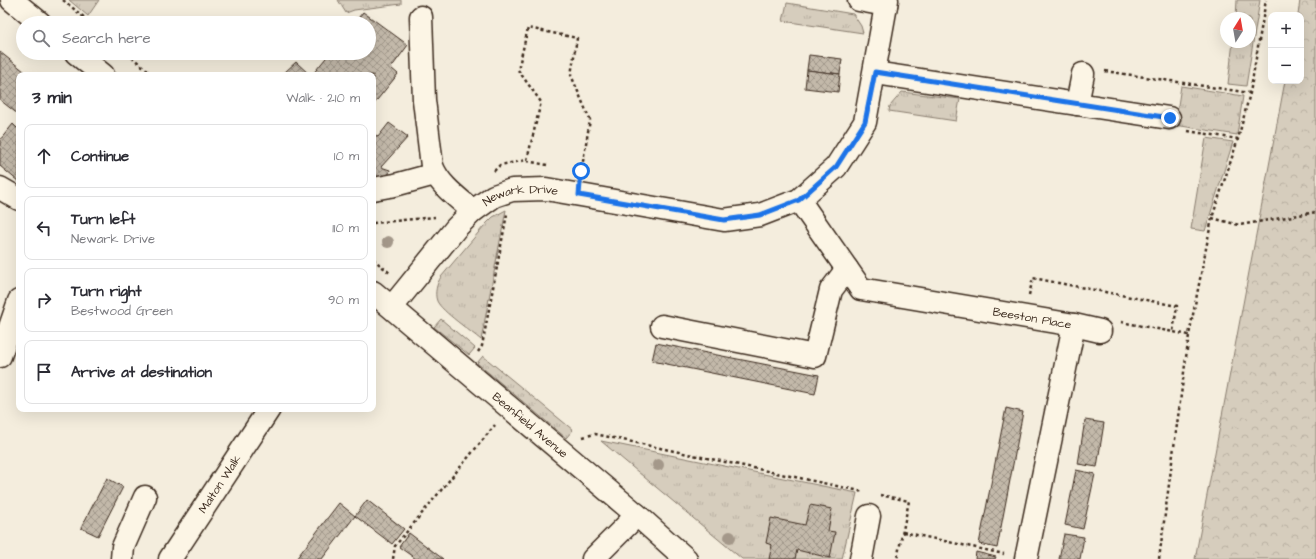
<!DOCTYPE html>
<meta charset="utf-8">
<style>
body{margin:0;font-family:"Architects Daughter",sans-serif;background:#f2f2f3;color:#2b2b33}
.controls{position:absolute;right:12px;top:12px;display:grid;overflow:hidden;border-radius:8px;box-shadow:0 4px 16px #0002}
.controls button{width:36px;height:36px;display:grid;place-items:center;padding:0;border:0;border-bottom:1px solid #e1e1e2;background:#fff;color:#2b2b33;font:20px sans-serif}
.compass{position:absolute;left:1220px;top:12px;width:36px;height:36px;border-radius:50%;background:#fff;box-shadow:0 4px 16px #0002;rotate:11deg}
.stop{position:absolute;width:12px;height:12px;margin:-9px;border:3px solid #1a73e8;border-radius:50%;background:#fff}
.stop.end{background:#1a73e8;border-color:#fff;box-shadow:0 1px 4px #0008}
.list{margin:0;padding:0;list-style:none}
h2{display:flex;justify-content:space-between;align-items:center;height:52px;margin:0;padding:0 16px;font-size:17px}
h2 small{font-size:13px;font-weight:400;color:#7c7c81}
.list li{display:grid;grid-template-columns:26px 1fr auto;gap:12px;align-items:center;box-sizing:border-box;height:64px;margin:0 8px 8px;padding:0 8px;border:1px solid #e1e1e2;border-radius:8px}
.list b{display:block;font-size:15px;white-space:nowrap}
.list p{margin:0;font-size:13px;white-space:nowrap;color:#7c7c81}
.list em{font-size:13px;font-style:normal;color:#7c7c81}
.icon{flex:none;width:22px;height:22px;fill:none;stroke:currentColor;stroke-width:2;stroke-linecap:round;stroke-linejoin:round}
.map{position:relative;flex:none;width:1316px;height:559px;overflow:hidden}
.search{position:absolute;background:#fff;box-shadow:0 4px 16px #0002;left:16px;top:16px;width:360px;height:44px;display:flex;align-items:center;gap:10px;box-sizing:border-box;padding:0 14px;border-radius:22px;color:#7c7c81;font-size:15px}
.panel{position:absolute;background:#fff;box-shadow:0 4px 16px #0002;left:16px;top:72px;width:360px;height:340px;border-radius:8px}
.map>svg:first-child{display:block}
.grass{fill:url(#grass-tufts);stroke:#887c6e}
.forest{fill:url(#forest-crowns);stroke:#887c6e}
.building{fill:url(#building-cross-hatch);stroke:#3b2a1e}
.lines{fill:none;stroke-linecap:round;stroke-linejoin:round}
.minor-casing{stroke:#3b2a1e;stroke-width:25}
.path{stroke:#3b2a1e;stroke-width:2.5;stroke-dasharray:3 3;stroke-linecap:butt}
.minor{stroke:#fcf5e5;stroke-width:22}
.tree{fill:#a4988a}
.route{stroke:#1a73e8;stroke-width:5}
.labels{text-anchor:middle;stroke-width:4;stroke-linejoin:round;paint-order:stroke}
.street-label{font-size:12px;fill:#3b2a1e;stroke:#fcf5e5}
</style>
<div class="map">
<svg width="1316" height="559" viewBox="0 0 1316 559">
<defs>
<pattern id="grass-tufts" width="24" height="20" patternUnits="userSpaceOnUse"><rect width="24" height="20" fill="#d6cdbd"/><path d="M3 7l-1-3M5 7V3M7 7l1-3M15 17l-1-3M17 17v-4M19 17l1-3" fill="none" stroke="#b9b0a2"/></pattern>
<pattern id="forest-crowns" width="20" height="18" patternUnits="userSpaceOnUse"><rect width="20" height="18" fill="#d6cdbd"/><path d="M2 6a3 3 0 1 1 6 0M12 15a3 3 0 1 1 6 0" fill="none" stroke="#b9b0a2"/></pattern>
<pattern id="building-cross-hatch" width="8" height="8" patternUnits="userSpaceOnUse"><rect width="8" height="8" fill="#c3b9aa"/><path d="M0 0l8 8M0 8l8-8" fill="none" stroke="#a0978a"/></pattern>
</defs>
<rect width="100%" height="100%" fill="#f4eddd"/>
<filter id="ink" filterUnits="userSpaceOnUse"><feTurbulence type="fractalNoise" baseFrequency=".025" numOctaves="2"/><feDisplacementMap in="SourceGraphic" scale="8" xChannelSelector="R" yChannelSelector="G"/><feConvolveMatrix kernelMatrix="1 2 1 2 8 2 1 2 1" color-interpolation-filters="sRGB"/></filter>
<g filter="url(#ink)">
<g class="grass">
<path d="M69,0H99L88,16Z"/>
<path d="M338,0H401V4L354,10L346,13Z"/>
<path d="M1237,0H1260L1246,86L1228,84L1233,42H1250V18H1236Z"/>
<path d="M787,3L853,14L861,26L863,33L783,21Z"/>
<path d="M1181,86L1243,96L1237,135L1175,125Z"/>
<path d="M902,92L960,99L956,121L889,111L890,106Z"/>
<path d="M1206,138L1233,142L1205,231L1191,229Z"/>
<path d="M506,210L481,340C472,332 441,311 437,301C434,293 437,283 441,277L484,226L493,217Z"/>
<path d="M441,319L475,348L469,355L434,327Z"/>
<path d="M483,356L573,430L566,438L477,363Z"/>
<path d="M601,441L857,493L842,559H742Z"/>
</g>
<path class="forest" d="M1300,0H1316V559H1195L1285,81H1301V15H1298Z"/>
<g class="building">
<path d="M363,12L408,45L391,68L398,74L373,105V75H312L330,53H369V23H354Z"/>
<path d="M0,52L29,75H19V115L0,100Z"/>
<path d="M809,55L842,59L840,74L807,70Z"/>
<path d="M296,62L310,75H287L285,72Z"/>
<path d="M807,70L840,74L838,92L805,88Z"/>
<path d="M389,123L408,137L381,167L390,170L387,180H373V133L378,137Z"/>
<path d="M13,124L17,128L19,126V182L0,166V140Z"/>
<path d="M656,343L819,375L815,394L652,361Z"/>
<path d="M1006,408L1023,412L997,548L979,544Z"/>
<path d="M1085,420L1104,423L1097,467L1078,464Z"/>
<path d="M1076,470L1095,474L1083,529L1065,525Z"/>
<path d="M107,478L123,487L98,536L81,528Z"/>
<path d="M367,500L404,529L392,544L355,516Z"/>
<path d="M339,503L355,516L322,559H296Z"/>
<path d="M810,505L832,509L828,531L835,532L830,558L797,550L795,559H769L772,545L766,543L771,518L805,525Z"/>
<path d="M409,533L443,559H416L399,547Z"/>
<path d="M1064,534L1084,537L1080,559H1059Z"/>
<path d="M976,552L996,557L995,559H975Z"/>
</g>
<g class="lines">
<g class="minor-casing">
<g id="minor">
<path d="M12,0L40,23"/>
<path d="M859,0L886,5"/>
<path d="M421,17L424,100L432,166C439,185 458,198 473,211"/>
<path d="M76,53L103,75"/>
<path d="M875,73L1169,118"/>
<path d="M1077,104L1083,74"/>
<path d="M0,188L19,199"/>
<path d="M373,189L395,185L435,174"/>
<path id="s1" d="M799,200L861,289L1074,325L1026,559"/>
<path id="s2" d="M373,292L510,408L637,515L686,559"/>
<path id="s3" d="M392,307L456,228L473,211L494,196L512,190L546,189L724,220L760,215L799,200L836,167L865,122L887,0"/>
<path d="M1074,325L1100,331"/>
<path d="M662,326L815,356L831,290L847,269"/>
<path d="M0,356L19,301"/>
<path d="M122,559L123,547L145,497"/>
<path id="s4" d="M170,559L269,409"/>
<path d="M593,559L637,515"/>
<path d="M861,559L869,516"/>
</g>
</g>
<g class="path">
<path d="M63,0L91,23"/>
<path d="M127,53L153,75"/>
<path d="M1105,71L1250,93"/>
<path d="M1188,131L1238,139"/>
<path d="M527,161L547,165"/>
<path d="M494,171L500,165L527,160L541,102L518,70L528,28L577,38L571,75L590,120L581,173"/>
<path d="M1212,218L1239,225L1316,212"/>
<path d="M373,223L435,217"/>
<path d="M373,259L391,274"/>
<path d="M1029,295L1033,278L1177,306L1173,332"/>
<path d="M1121,322L1189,335"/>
<path d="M478,352L482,346L507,214"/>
<path d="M583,437L595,434L860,491L861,495"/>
<path d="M880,495L909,501L897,559"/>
<path d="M903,532L1004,554"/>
<path d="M393,559L395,546L495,425"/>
<path d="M1159,559L1189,335L1212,218L1238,139L1250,93L1266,0"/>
</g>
<use href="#minor" class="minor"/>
</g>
<g class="tree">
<circle cx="388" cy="242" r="6"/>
<circle cx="658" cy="465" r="6"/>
<circle cx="730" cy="537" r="6"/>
</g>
</g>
<g class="lines" filter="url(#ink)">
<path class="route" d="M581,171L579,195L724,220L760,215L799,200L836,167L865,122L875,72L1170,118"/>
</g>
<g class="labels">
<g class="street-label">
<text dy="4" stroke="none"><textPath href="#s3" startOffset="178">Newark Drive</textPath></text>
<text dy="4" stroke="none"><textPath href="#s1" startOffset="282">Beeston Place</textPath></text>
<text dy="4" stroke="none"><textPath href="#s2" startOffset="206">Beanfield Avenue</textPath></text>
<text dy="4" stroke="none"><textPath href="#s4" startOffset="90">Malton Walk</textPath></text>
</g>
</g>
</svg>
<div class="controls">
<button>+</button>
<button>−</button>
</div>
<svg class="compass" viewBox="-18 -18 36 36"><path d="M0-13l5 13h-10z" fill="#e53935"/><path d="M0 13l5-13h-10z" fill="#7c7c81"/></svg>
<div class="stop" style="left:581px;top:171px"></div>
<div class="stop end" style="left:1170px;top:118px"></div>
<div class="search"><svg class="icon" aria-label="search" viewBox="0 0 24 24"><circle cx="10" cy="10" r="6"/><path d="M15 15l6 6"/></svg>Search here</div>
<section class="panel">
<h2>3 min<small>Walk · 210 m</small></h2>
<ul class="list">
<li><svg class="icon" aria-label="ahead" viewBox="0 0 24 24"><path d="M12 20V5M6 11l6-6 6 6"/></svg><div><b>Continue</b></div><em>10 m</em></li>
<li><svg class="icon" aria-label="left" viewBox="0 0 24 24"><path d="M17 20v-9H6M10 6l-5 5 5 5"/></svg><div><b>Turn left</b><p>Newark Drive</p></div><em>110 m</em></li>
<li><svg class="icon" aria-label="right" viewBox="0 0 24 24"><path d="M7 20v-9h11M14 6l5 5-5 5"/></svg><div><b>Turn right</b><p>Bestwood Green</p></div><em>90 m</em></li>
<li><svg class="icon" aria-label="arrive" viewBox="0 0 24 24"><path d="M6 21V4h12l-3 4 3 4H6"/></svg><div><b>Arrive at destination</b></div></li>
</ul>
</section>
</div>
